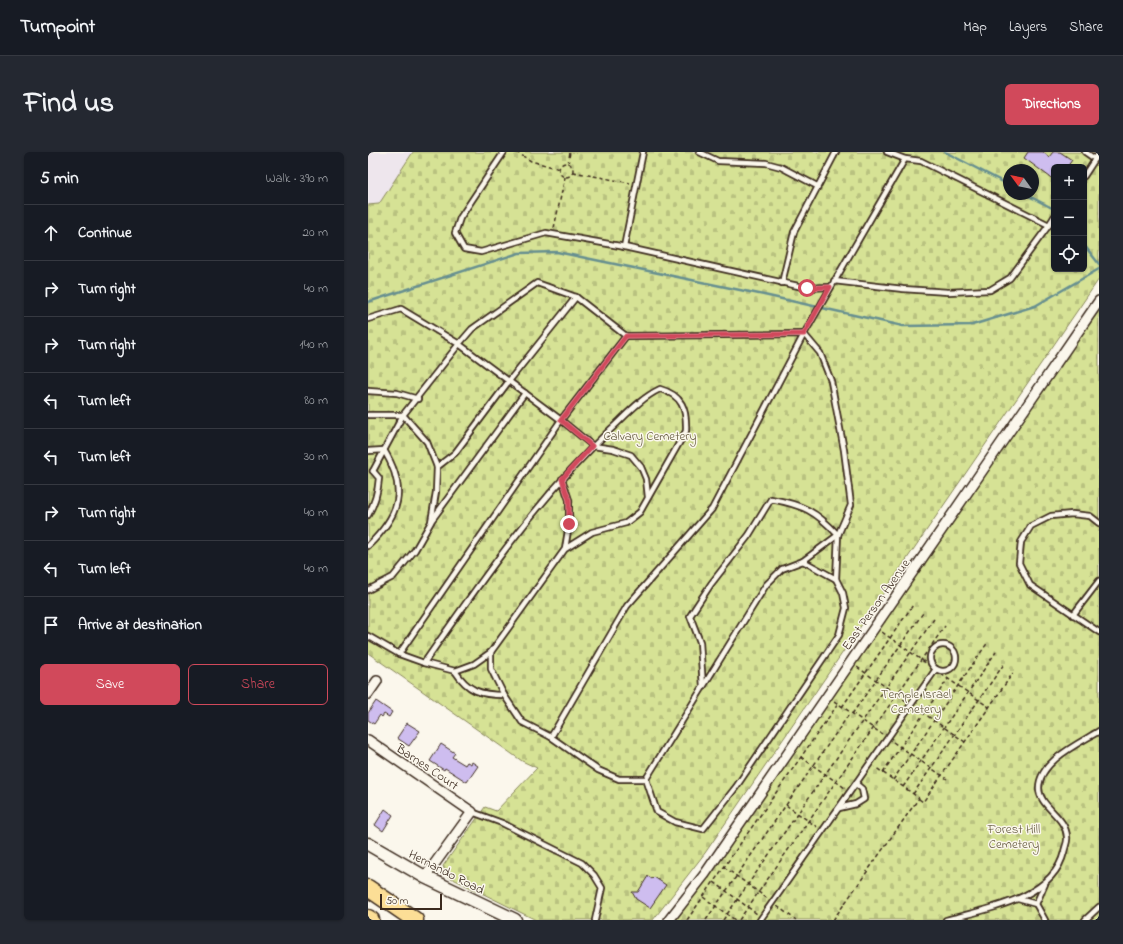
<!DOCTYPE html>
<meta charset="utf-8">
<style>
body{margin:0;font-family:"Indie Flower",sans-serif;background:#242831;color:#f1f3f6}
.controls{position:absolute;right:12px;top:12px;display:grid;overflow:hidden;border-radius:6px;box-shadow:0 1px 3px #0004}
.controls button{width:36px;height:36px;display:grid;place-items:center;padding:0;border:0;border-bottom:1px solid #363941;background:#171b24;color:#f1f3f6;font:20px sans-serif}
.compass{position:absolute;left:635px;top:12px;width:36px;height:36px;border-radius:50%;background:#171b24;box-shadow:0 1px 3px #0004;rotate:303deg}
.scale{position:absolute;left:12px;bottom:10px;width:62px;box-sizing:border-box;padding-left:4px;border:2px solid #3b2a1e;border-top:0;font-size:11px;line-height:14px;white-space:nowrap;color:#3b2a1e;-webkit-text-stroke:3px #fbf7ec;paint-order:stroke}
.stop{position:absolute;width:12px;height:12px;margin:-9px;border:3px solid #d1495b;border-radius:50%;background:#fff}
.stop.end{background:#d1495b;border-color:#fff;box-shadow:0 1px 4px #0008}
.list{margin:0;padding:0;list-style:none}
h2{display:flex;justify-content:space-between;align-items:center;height:52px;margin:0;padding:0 16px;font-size:17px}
h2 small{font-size:13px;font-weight:400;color:#9ea1a6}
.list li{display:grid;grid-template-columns:26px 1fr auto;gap:12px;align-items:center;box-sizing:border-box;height:56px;padding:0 16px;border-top:1px solid #363941}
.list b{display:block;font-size:15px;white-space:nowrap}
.list em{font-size:13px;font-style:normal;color:#9ea1a6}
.actions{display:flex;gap:8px;padding:12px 16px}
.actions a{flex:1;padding:9px 0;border:1px solid #d1495b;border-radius:6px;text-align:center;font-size:14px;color:#d1495b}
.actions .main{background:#d1495b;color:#fff}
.icon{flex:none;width:22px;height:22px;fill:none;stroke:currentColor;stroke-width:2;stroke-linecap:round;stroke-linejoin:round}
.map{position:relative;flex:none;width:731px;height:768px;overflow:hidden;border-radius:6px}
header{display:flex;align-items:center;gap:24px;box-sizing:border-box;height:56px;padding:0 20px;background:#171b24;border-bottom:1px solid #363941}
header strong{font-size:19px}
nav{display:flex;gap:22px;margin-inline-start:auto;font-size:14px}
.intro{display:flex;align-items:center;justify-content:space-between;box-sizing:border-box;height:96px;padding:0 24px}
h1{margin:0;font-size:28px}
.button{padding:10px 18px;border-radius:6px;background:#d1495b;color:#fff;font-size:14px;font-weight:700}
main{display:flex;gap:24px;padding:0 24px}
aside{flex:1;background:#171b24;border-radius:6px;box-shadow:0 1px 3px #0004}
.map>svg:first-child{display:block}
.built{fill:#eee6ed}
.cemetery{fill:url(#cemetery-stones);stroke:#88865a;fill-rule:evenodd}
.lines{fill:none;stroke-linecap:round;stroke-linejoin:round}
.stream{stroke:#668f90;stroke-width:2.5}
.building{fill:#cebdef;stroke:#3b2a1e}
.lane-casing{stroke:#3b2a1e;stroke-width:8}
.street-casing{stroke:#3b2a1e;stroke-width:12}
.secondary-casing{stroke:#3b2a1e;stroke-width:15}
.highway-casing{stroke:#3b2a1e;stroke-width:19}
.path{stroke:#3b2a1e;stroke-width:1.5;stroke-dasharray:4 3;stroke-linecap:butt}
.lane{stroke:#fbf7ec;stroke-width:4.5}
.street{stroke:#fbf7ec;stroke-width:9}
.secondary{stroke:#fbf7ec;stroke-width:12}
.highway{stroke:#fcde96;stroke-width:16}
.route{stroke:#d1495b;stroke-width:5}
.labels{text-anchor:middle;stroke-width:3;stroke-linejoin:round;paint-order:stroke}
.park-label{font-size:13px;fill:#62583c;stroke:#fbf7ec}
.street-label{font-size:13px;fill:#3b2a1e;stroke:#fbf7ec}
</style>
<header>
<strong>Turnpoint</strong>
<nav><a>Map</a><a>Layers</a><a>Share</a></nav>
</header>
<div class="intro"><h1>Find us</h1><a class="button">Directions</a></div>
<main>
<aside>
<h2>5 min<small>Walk · 390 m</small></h2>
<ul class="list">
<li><svg class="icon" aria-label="ahead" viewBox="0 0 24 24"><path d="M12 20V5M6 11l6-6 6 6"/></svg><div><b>Continue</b></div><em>20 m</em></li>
<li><svg class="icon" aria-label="right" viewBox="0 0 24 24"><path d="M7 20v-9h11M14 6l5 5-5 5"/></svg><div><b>Turn right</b></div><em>40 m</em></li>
<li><svg class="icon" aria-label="right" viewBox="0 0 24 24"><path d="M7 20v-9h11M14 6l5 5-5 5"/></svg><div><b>Turn right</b></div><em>140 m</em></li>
<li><svg class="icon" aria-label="left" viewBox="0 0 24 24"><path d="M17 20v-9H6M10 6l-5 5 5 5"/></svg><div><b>Turn left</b></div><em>80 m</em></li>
<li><svg class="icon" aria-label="left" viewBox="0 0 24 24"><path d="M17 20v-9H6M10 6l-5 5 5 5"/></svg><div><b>Turn left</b></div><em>30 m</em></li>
<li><svg class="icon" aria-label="right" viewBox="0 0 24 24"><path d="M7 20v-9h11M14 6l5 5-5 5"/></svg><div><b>Turn right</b></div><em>40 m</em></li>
<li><svg class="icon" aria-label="left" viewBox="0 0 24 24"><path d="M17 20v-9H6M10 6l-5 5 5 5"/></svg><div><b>Turn left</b></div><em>40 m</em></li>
<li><svg class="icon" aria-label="arrive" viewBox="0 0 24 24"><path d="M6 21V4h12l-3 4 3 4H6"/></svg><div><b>Arrive at destination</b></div></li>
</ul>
<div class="actions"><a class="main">Save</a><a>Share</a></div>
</aside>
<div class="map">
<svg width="731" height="768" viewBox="0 0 731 768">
<defs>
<pattern id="cemetery-stones" width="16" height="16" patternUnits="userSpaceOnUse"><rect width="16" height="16" fill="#d6e295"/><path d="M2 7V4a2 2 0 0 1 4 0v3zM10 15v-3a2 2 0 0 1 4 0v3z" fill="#b9c280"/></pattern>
</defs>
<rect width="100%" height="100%" fill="#fbf7ec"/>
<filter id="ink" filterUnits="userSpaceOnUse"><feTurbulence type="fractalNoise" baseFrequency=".025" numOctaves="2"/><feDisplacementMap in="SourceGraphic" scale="8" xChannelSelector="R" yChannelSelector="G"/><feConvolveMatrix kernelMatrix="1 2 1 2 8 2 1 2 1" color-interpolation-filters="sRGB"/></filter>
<g filter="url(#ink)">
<path class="built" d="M0,0H45L11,52L0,53Z"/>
<g class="cemetery">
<path d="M45,0H731V127L337,701L285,768H168L79,724L75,714L117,655L128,659L169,616L154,609L0,501V53L11,52ZM686,15H716V117H686ZM641,18H665V42H641Z"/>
<path d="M731,158V768H304Z"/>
</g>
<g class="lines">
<g class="stream">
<path d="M577,0L641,33"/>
<path d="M657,42L686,57"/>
<path d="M716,93L731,112"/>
<path d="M0,150L151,101L189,100L396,143L535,174L604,173L667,154L731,117"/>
</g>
</g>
<g class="building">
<path d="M660,0H675L681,5L685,0H692L704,8L699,15H686V28L656,6Z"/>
<path d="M8,549L24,560L21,565L16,562L14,565L12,563L6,572L0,568V561Z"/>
<path d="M39,571L52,579L41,594L29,586Z"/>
<path d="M73,592L87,601L84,605L97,613L99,610L103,612L104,610L110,614L99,630L77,616L76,618L62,609Z"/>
<path d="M17,657L25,663L15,679L7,673Z"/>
<path d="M280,724L284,727L286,725L298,733L282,756L268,747L264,740H270Z"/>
</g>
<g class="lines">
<g class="lane-casing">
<g id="lane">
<path d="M136,0L92,66L87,81L96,97L113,100L178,81L252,94L439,136L462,135"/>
<path d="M331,0L350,9L398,11L413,15L449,34"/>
<path d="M717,0L727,7"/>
<path d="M537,7L553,9L681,73L686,65"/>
<path d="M716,24L731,1"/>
<path d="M256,95L275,0"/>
<path d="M466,129L535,137L580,140L622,138L642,126L681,73"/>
<path d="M414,131L426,80L468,0"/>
<path d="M0,167L33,157L91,192L193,268L225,294L245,297L263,303L273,315L278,327L280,345"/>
<path d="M0,239L29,241L50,247"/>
<path d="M0,263H35L59,290L69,315L68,340L63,370L47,398L25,425L0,438"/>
<path d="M0,299L16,298C40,338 32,363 0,394"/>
<path d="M69,315L87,301L141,229L208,145"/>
<path d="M5,319L35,263L91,192L104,177L169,131L208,145L258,184L193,268L31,502"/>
<path d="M194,327L201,348V372L197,397L123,500L106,512L87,519L56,511C113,429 170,346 243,277C258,263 273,246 292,237C314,243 319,257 318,279L272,360L258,371L224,380L197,397"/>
<path d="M0,363C7,351 10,340 11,326L5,319"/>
<path d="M64,368L157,241"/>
<path d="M731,371L722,364L704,362L683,364L663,374L653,390L651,411L662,433L731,480"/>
<path d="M468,427L470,383L483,353L476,298L463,229L452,201L436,182L537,7L519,0"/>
<path d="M705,463L731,429"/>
<path d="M0,484L31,502L56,511"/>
<circle cx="575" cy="506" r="13"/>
<path d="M123,500V517L136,543L154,570L183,585L259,454L344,357L436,182L258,184"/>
<path d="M87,519C100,539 112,543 136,543"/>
<path d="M335,535L332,490L322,464L343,432L381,383L403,347C435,353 448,359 470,383L435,409"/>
<path d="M183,585L230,618L251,627H278L289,660L307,670L335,677L368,635L471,483L478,456L475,441L468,427L435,409L414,417L398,433L278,627"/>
<path d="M471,656L488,652L496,647L494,637L488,632"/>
<path d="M104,660L134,671L214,711L226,723L234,736L227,768"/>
<path d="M650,747L668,752"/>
<path d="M392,768L568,517"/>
<path d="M578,768C618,757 685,747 696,700C697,695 700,689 699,685C698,664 671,655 671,636C671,609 712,591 731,579"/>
<path d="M677,768L668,752L677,732"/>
<path d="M717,768L731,755"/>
</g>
</g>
<g class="street-casing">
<g id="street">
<path d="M0,542L9,529"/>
<path d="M0,588L104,660L57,725"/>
<path d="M301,768L337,722L731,149"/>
</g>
</g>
<g class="secondary-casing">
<path id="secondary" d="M0,692L57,725L147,768"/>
</g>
<g class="highway-casing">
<g id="highway">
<path d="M0,736L47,768"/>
<path d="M0,766L3,768"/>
</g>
</g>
<g class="path">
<path d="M148,0L163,9L192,17"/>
<circle cx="198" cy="18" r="7"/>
<path d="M200,12L202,0"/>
<path d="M205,20L262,31"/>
<path d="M186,76L197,25"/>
<path d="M514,480L562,514"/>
<path d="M489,515L538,549"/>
<path d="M573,522L621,555"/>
<path d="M466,549L514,582"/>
<path d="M474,555L545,453"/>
<path d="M548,556L597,590"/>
<path d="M484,562L555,461"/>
<path d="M525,590L579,627"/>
<path d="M433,605L477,636"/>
<path d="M515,620L580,527"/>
<path d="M525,628L620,490"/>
<path d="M535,635L628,500"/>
<path d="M545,642L636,512"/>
<path d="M551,647L555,650L645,521"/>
<path d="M418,653L449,675"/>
<path d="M356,715L400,747"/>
<path d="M346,730L389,762"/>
<path d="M335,745L367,768"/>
<path d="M409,754L428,768"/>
<path d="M319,768L470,552"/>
<path d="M338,768L482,561"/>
<path d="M355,768L566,467"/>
<path d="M371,768L577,474"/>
<path d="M465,768L551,646L507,615"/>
</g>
<use href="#lane" class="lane"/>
<use href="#street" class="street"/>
<use href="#secondary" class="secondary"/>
<use href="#highway" class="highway"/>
</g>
</g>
<g class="lines" filter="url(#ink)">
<path class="route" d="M201,372V348L194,327L224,294L193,268L258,184L436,182L462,135L439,136"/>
</g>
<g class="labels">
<g class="park-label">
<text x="282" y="288">Calvary Cemetery</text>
<text x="548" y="546">Temple Israel<tspan x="548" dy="15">Cemetery</tspan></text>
<text x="646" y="681">Forest Hill<tspan x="646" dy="15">Cemetery</tspan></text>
</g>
<g class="street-label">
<text transform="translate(507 452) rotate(-55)" y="5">East Person Avenue</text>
<text transform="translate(60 614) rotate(34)" y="5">Barnes Court</text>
<text transform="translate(79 719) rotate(27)" y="5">Hernando Road</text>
</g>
</g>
</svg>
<div class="controls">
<button>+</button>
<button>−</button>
<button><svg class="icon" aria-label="locate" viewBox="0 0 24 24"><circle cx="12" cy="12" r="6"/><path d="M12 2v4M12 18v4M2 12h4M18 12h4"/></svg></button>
</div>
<svg class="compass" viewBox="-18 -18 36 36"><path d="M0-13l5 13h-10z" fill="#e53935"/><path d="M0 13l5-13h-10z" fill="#9ea1a6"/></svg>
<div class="scale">50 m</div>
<div class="stop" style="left:439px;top:136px"></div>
<div class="stop end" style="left:201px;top:372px"></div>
</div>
</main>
